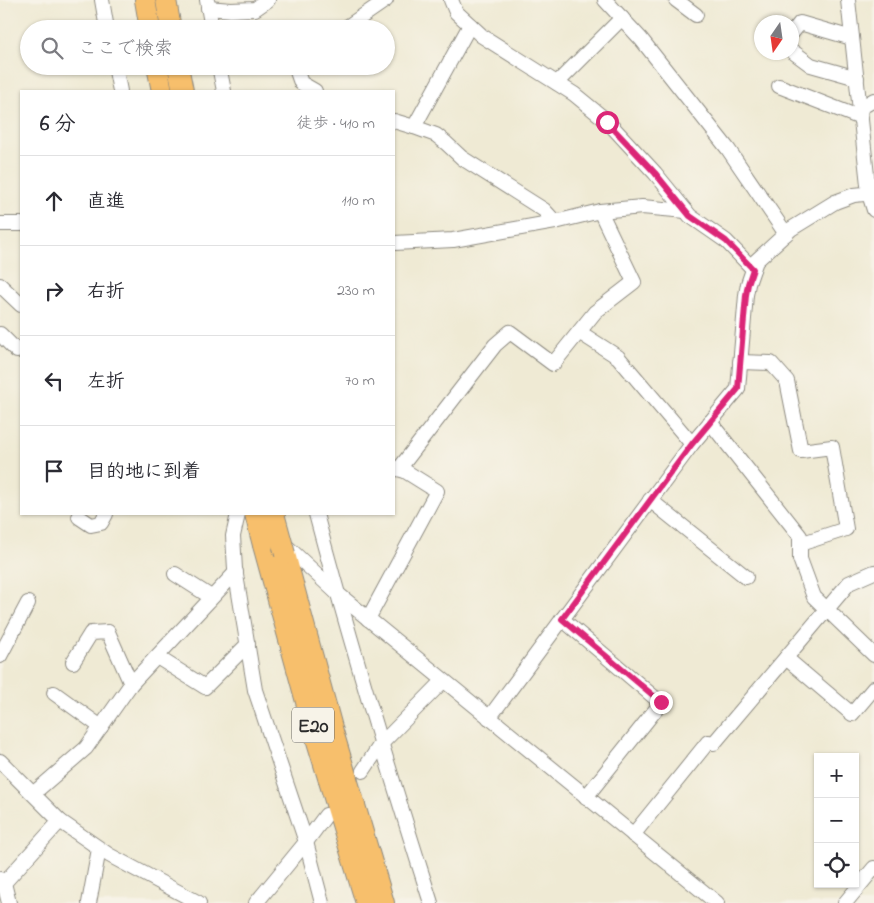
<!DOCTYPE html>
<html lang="ja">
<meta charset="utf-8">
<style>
body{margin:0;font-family:"Indie Flower","Klee One",sans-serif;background:#f7f7f7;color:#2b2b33}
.controls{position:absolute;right:15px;bottom:15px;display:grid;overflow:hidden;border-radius:0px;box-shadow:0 1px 4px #0004}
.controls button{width:45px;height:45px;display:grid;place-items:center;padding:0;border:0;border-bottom:1px solid #e1e1e2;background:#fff;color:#2b2b33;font:25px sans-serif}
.compass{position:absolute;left:754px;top:15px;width:45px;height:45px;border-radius:50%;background:#fff;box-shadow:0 1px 4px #0004;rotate:193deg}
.stop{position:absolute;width:15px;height:15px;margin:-11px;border:4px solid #db2777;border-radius:50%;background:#fff}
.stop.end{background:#db2777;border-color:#fff;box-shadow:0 1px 5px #0008}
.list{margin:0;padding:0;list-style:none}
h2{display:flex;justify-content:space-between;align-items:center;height:65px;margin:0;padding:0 20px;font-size:21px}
h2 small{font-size:16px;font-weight:400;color:#7c7c81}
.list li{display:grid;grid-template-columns:32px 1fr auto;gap:15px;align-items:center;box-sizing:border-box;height:90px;padding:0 20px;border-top:1px solid #e1e1e2}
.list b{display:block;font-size:19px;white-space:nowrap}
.list em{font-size:16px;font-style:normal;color:#7c7c81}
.icon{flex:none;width:28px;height:28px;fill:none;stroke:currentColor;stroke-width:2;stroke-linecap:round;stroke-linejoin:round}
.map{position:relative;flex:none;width:874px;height:903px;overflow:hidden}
.search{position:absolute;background:#fff;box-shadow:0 1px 4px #0004;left:20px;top:20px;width:375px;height:55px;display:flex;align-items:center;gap:12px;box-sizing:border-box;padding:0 18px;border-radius:28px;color:#7c7c81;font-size:19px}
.panel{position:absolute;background:#fff;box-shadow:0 1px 4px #0004;left:20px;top:90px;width:375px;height:425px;border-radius:0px}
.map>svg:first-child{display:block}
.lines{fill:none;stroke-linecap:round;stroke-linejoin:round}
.minor-casing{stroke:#8d8a80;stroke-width:16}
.highway-casing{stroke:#8d8a80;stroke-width:22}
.minor{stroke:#fff;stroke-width:14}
.highway{stroke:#f7bf6c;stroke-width:20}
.highway-bridge-casing{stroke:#8d8a80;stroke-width:22;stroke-linecap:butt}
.highway-bridge{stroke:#f7bf6c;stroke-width:20}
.route{stroke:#db2777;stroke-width:6}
.labels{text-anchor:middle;stroke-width:4.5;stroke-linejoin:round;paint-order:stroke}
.shield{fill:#f7f3e8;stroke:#686764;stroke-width:1}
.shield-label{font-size:20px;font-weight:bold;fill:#2b2b2b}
</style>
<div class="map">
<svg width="874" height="903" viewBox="0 0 874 903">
<rect width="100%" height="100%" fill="#f7f3e8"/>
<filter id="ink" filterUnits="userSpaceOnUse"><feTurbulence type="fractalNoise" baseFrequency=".02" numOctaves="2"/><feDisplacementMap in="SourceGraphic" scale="10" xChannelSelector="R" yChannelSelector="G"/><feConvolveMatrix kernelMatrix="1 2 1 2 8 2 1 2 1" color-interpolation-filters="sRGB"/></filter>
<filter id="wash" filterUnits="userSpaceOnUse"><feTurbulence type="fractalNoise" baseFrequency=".0096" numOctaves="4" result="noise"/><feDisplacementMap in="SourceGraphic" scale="20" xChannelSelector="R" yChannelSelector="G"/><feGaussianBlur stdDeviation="1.12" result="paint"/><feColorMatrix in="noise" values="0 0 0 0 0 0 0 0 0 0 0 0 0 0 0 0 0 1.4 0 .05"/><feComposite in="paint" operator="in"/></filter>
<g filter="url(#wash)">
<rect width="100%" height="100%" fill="#efead4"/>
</g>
<g filter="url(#ink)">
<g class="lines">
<g class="minor-casing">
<g id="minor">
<path d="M102,0L107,29"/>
<path d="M207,0L212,29"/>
<path d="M451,0L456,12L482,36L574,94L607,121L655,173L690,216L726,241L753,269"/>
<path d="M605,0L641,39L728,149L786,234"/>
<path d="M676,0L696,15"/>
<path d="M848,0L869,194L874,210"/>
<path d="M208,8L231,10L255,9L268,0"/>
<path d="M344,29L386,0"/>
<path d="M792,33L800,23L852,38"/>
<path d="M792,51L811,65L857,78"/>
<path d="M115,66L120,91"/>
<path d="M219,66L224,91"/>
<path d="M295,66L301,83L315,91"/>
<path d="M557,83L622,18"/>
<path d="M779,86L861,118"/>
<path d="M860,108L874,100"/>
<path d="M394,121L414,127L470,25"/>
<path d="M414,127L436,135L446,143L462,158L544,210L555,222"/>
<path d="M0,224H21"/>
<path d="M394,243L453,240L555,222L600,211L642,207L686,211"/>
<path d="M0,285L21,305"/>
<path d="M579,332L618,357L692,444"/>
<path d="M0,334L17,351"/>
<path d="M740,362L771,363L787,381L801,451L832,447L846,529L800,544"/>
<path d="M710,422L800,536V559L814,597L874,655"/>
<path d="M399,469L495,345L510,332L553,364L595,312L634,282L600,211"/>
<path d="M650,500L746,577"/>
<path d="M238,514L233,536L235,569L255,690L306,842L322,903"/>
<path d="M316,514C351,645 390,774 431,903"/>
<path d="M79,517L91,525L101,523L106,514"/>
<path d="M282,542L338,594L717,903"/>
<path d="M175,574L211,597"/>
<path d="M368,619L437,491L405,471L394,468"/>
<path d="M562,619L661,703L586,797"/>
<path d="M0,656L28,603"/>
<path d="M157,657L205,687L248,644"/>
<path d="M786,658L852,714L874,688"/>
<path d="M73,662L91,633L108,632L131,684"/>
<path d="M54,693L101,727"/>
<path d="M489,718L692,444L738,389L746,295L748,284L756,261L791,229L835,202L854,195L874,193"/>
<path d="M0,761L60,821L109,855L199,903"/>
<path d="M363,771L381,744L443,681"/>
<path d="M34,793L86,748L131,684L236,572"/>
<path d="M633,835L708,742L714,743L849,583L874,572"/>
<path d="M0,879L4,883L9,903"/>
<path d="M4,883L60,821"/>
<path d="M89,903L99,849"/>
<path d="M256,903L306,842L326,815"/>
<path d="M845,903L874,868"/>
</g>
</g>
<g class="highway-casing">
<g id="highway">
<path d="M145,0L150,29"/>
<path d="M166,0L171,29"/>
<path d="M157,66L162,91"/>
<path d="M178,66L183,91"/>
<path d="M263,545L316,738L366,903"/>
<path d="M285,554L334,735L384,903"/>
</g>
</g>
<use href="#minor" class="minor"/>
<use href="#highway" class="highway"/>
<g class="highway-bridge-casing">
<g id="highway-bridge">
<path d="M255,514L263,545"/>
<path d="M274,514L285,554"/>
</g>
</g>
<use href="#highway-bridge" class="highway-bridge"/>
</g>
</g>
<g class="lines" filter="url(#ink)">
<path class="route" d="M607,122L655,173L690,216L726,241L753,269L748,284L746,295L738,389L692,444L562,619L661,702"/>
</g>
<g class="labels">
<rect class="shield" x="292" y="707.5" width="42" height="35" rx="4"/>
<g class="shield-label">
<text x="313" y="732">E20</text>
</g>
</g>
</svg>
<div class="controls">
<button>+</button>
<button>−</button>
<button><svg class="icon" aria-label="locate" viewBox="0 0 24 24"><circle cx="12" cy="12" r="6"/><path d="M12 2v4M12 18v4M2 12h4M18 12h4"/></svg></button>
</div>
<svg class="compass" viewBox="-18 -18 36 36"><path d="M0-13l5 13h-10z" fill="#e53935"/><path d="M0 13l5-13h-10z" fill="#7c7c81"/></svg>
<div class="stop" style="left:607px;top:122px"></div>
<div class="stop end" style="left:661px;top:702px"></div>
<div class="search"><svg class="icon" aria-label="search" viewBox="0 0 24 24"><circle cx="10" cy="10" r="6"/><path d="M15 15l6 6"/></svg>ここで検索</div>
<section class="panel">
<h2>6 分<small>徒歩 · 410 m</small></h2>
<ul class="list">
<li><svg class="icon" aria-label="ahead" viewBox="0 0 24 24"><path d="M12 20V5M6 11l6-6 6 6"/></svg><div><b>直進</b></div><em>110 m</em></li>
<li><svg class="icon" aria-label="right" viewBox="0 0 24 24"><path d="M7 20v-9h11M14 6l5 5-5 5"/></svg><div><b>右折</b></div><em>230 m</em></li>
<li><svg class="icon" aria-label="left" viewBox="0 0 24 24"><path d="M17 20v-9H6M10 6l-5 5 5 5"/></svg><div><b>左折</b></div><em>70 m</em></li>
<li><svg class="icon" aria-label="arrive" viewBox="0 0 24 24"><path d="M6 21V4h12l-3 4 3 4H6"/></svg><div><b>目的地に到着</b></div></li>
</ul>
</section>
</div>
